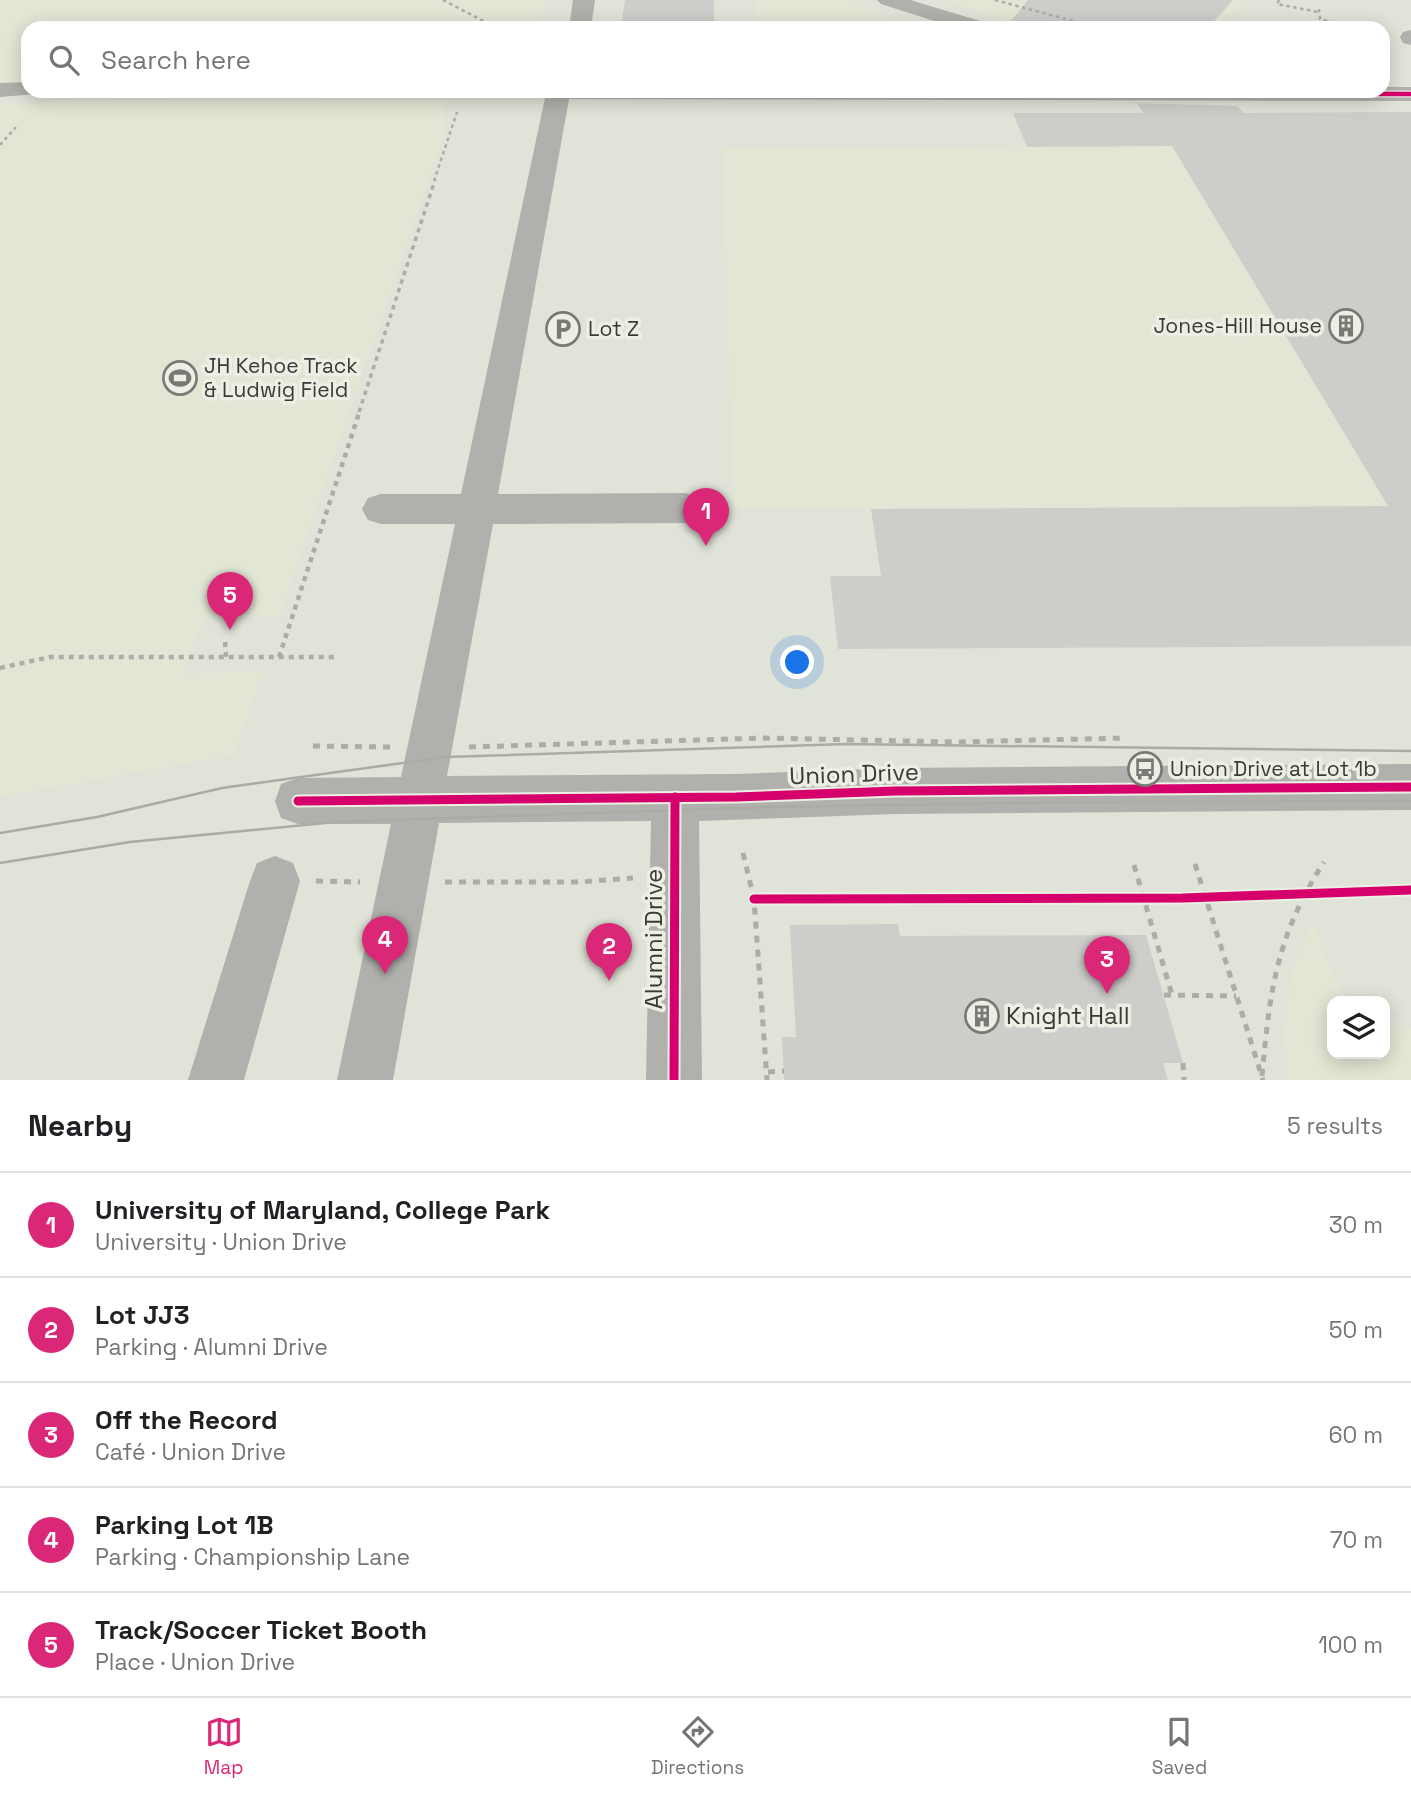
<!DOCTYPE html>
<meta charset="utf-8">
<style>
body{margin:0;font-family:"Space Grotesk",sans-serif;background:#f6f6f6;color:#202124}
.controls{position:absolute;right:21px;bottom:21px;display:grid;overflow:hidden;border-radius:14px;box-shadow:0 4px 18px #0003}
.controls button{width:63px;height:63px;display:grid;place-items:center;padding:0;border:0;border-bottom:2px solid #e0e0e0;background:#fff;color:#202124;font:35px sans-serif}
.you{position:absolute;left:798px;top:663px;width:24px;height:24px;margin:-18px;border:5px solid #fff;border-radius:50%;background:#1a73e8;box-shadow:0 0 0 10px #1a73e833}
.badge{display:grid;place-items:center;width:46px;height:46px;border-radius:50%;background:#db2777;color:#fff;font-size:23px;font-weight:700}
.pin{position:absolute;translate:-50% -58px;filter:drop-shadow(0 2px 4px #0008)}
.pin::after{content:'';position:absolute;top:37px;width:24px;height:21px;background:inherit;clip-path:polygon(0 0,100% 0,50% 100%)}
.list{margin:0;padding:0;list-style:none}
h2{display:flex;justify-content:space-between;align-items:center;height:91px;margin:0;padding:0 28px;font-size:30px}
h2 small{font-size:23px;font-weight:400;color:#757577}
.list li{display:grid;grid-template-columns:46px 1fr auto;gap:21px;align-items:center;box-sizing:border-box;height:105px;padding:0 28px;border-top:2px solid #e0e0e0}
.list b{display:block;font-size:26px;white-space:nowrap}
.list p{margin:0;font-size:23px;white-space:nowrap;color:#757577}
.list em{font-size:23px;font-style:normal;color:#757577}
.icon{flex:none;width:38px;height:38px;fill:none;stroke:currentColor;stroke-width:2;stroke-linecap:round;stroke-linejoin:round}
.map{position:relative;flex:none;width:1411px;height:1080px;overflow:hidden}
.search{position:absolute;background:#fff;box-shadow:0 4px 18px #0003;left:21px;right:21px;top:21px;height:77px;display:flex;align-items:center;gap:18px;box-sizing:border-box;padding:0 24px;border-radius:21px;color:#757577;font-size:26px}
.sheet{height:616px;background:#fff}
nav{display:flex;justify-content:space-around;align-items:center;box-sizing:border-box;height:98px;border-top:2px solid #e0e0e0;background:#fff;font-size:19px;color:#757577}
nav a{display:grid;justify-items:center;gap:4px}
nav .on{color:#db2777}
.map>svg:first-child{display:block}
.built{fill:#e0e3d7;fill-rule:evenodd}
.green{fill:#e2e6d4}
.building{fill:#cdceca}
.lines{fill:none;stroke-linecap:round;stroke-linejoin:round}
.path-far3{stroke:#acada8;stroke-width:2.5;stroke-dasharray:3.5 3.5;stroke-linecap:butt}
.path-far2{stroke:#acada8;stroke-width:3.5;stroke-dasharray:4.5 4.5;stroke-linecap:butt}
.path-far1{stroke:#acada8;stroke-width:4.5;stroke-dasharray:5 5;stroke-linecap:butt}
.path{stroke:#acada8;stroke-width:5;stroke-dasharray:7 7;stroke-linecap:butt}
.minor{fill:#b0b0ac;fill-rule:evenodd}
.tram{stroke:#aaaba6;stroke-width:2.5}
.cycleway-far1-casing{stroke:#ecefe4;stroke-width:7}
.cycleway-casing{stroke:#ecefe4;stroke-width:13}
.cycleway-far1{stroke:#d6006c;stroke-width:4.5}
.cycleway{stroke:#d6006c;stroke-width:9}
.labels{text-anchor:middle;stroke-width:7;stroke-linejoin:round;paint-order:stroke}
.poi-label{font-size:21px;fill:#3a3b37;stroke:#ecefe4;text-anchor:start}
.near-street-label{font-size:24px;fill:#3a3b37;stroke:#ecefe4}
.near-poi-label{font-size:24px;fill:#3a3b37;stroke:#ecefe4;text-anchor:start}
</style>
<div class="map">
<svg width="1411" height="1080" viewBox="0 0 1411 1080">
<rect width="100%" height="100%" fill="#ebece7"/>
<path class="built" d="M0,0H1411V1080H0ZM28,28H1383V91H28ZM1332,1001H1385V1054H1332Z"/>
<g class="green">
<path d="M0,0H545L541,28H28V86H0Z"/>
<path d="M754,0H847L918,26L779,25L756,17Z"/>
<path d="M940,0H1249L1217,28H1032Z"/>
<path d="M184,99L443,100V138L279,617L204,618L182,673L263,672L234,755L0,797V104Z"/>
<path d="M1173,146L1388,506L734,509L722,148Z"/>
<path d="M1314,921C1321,942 1334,991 1353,1001H1332V1054H1385V1016L1411,1029V1080H1289L1284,1037L1292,966Z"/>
</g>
<g class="building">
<path d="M625,0H714V28H621Z"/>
<path d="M1028,0H1233L1208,28H1034L1010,22Z"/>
<path d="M1137,103L1238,106L1243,113L1411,112V646L838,649L830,576H881L871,509L1388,506L1172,146L1027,147L1013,113H1143Z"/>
<path d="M898,924L900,936L1146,935L1183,1063H1163L1168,1080H784L782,1037H796L790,925Z"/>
</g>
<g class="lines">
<g class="path-far3">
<path d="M443,0L497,28"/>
<path d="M995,0L1099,28"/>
<path d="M1279,0L1277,4L1318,12"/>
<path d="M1319,9L1320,19L1356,28"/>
<path d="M0,145L16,127"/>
<path d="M434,181L457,112"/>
</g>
<path class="path-far2" d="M359,412L435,180"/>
<g class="path-far1">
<path d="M225,642L226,657"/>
<path d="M279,657L360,410"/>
<path d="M0,668L50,657H338"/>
</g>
<g class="path">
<path d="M313,746L390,747"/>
<path d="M469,747L763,738L955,742L1126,738"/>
<path d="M743,853L754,899L767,1080"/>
<path d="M1195,864L1263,1080"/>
<path d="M1134,865L1172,995"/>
<path d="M316,881L360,882"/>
<path d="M445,882H580L633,878"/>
<path d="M1164,995L1236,996"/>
<path d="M1183,1063L1184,1080"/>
<path d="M768,1072L784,1071"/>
<path d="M1262,1076C1270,990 1276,937 1324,862"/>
</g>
<g class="minor">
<path d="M573,0H595L591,28H569Z"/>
<path d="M877,0H910L987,23L990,28H956L881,4Z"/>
<path d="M1411,30V45L1403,43L1400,37L1403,32Z"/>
<path d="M28,82V91H39L36,94L0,97V83Z"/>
<path d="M1383,87H1411V101L569,99L498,494L685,493L698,497L704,508L698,519L685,523L493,524L447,776L736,774L895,768L1411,764V810L895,814L699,821L702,1080H646L651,821L439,823L393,1080H337L391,824H298L281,818L275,801L281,784L298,778L401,777L455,524H381L368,520L362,509L368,498L381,494H461L545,98H472L464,96L460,91H1383Z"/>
<path d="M275,856L293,863L300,881L244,1080H188L250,881L257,863Z"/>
</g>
<g class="tram">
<path d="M0,833L97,817L222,788L446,757L846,744L1411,751"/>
<path d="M0,863L130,842L335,822L770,807L1073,802L1411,801"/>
</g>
<g class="cycleway-far1-casing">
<path id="cycleway-far1" d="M501,92L1411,94"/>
</g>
<g class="cycleway-casing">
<g id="cycleway">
<path d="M298,801L736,797L895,791L1411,787"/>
<path d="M754,899L1183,898L1411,890"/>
<path d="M674,1080L675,797"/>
</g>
</g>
<use href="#cycleway-far1" class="cycleway-far1"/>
<use href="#cycleway" class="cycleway"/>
</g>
<defs>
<g id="building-ring" transform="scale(1.75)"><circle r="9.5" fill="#ecefe4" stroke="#787975" stroke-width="1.5"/><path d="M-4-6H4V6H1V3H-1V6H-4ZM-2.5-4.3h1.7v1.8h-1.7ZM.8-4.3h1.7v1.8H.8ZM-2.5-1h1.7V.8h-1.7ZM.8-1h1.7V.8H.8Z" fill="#787975"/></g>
<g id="parking-ring" transform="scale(1.75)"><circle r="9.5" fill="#ecefe4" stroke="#787975" stroke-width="1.5"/><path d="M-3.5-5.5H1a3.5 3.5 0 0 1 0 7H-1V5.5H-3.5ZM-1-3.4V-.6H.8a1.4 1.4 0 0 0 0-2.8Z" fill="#787975"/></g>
<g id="stadium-ring" transform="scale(1.75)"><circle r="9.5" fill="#ecefe4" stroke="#787975" stroke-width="1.5"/><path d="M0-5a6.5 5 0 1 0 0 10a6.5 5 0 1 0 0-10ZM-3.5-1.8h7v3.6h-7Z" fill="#787975"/></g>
<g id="bus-ring" transform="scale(1.75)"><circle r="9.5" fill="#ecefe4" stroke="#787975" stroke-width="1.5"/><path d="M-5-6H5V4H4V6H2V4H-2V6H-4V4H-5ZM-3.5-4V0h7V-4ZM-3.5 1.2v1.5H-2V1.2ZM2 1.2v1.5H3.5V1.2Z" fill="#787975"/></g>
</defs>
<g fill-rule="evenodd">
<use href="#building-ring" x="1346" y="326"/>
<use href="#parking-ring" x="563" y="329"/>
<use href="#stadium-ring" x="180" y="378"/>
<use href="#bus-ring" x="1145" y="769"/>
<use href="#building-ring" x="982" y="1016"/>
</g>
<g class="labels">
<g class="poi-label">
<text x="1322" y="333" text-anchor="end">Jones-Hill House</text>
<text x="588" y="336">Lot Z</text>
<text x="204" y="373">JH Kehoe Track<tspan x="204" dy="24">&amp; Ludwig Field</tspan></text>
<text x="1170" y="776">Union Drive at Lot 1b</text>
</g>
<g class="near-street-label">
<text transform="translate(854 774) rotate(-2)" y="8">Union Drive</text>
<text transform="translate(654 939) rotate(-90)" y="8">Alumni Drive</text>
</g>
<g class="near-poi-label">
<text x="1006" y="1024">Knight Hall</text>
</g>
</g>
</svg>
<div class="controls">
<button><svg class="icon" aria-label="layers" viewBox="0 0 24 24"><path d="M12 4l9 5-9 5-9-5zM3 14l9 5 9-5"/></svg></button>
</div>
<div class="you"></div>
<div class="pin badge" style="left:706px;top:546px">1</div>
<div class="pin badge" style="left:609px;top:981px">2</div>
<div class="pin badge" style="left:1107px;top:994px">3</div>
<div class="pin badge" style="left:385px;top:974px">4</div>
<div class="pin badge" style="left:230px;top:630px">5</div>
<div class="search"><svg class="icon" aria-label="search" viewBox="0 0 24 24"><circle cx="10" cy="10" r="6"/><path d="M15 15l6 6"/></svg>Search here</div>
</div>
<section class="sheet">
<h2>Nearby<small>5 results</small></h2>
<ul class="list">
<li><span class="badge">1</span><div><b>University of Maryland, College Park</b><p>University · Union Drive</p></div><em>30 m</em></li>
<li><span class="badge">2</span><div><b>Lot JJ3</b><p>Parking · Alumni Drive</p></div><em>50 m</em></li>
<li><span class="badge">3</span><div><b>Off the Record</b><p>Café · Union Drive</p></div><em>60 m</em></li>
<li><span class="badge">4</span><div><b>Parking Lot 1B</b><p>Parking · Championship Lane</p></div><em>70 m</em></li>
<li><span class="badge">5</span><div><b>Track/Soccer Ticket Booth</b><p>Place · Union Drive</p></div><em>100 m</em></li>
</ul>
</section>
<nav>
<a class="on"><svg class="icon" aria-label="map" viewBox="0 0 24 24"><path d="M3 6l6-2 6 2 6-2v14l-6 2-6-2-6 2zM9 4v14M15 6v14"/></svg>Map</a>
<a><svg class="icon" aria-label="directions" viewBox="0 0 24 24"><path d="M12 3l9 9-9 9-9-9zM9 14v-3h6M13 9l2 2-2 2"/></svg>Directions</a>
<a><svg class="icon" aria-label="saved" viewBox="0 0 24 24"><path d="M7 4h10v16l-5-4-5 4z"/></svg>Saved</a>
</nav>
